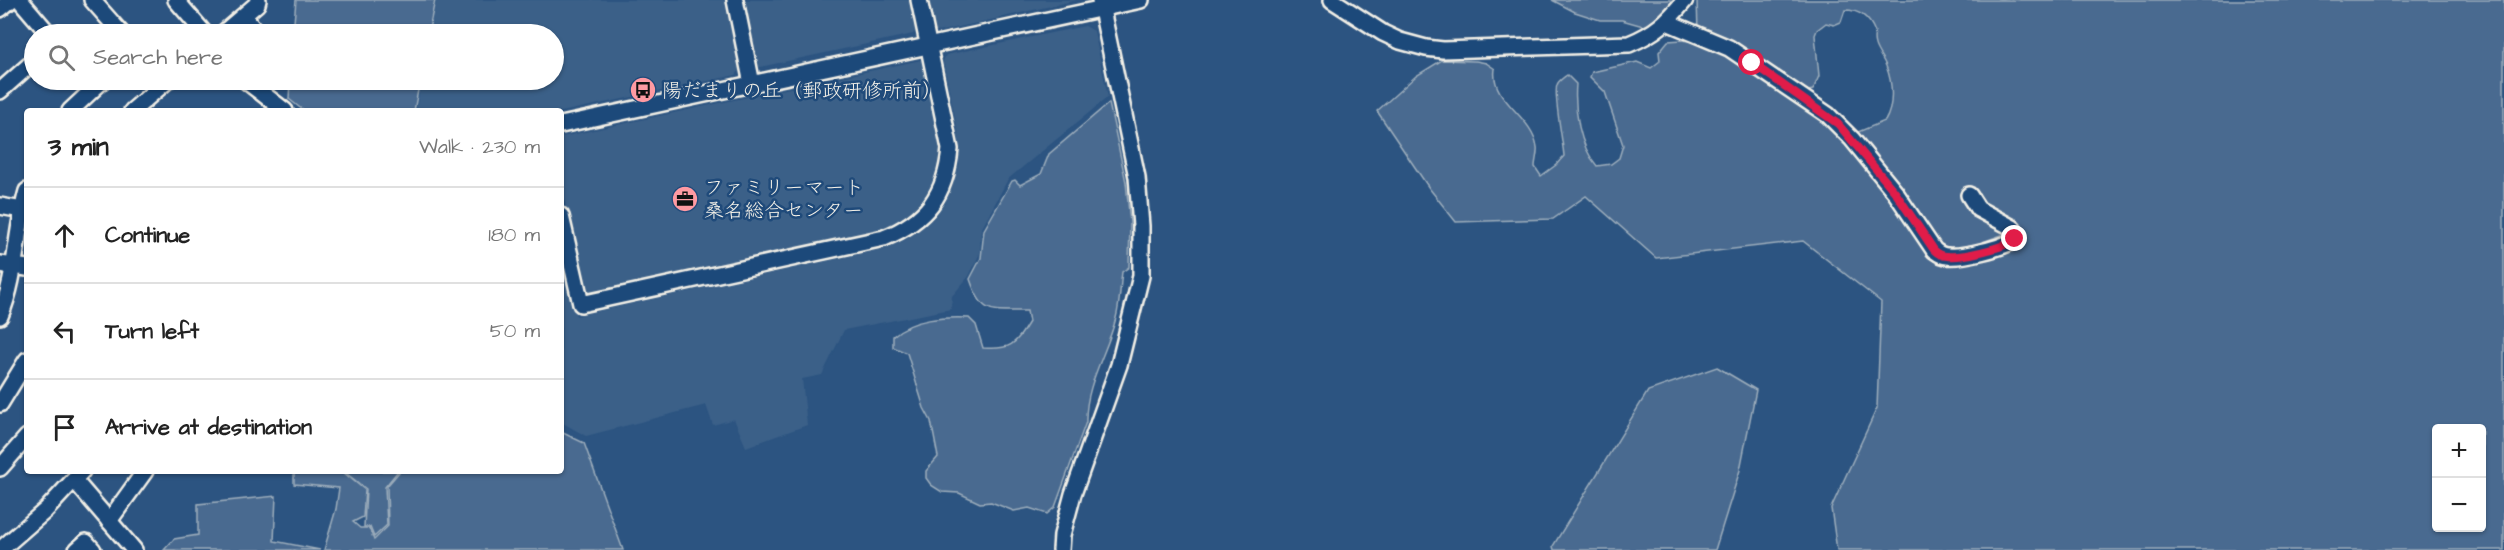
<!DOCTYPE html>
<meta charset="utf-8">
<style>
body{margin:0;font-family:"Architects Daughter","Klee One",sans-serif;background:#f2f2f2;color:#222}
.controls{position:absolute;right:18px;bottom:18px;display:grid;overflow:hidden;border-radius:6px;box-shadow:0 2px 4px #0004}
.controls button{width:54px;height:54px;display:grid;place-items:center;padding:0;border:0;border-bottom:2px solid #e0e0e0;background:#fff;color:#222;font:30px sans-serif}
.stop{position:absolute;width:18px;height:18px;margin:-14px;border:4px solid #e11d48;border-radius:50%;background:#fff}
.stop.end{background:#e11d48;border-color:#fff;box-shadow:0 2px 6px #0008}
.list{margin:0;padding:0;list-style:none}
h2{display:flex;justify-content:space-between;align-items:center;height:78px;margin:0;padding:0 24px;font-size:26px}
h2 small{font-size:20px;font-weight:400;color:#767676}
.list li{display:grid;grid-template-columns:39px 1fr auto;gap:18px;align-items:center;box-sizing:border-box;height:96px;padding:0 24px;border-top:2px solid #e0e0e0}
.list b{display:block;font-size:22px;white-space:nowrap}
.list em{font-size:20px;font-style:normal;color:#767676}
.icon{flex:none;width:33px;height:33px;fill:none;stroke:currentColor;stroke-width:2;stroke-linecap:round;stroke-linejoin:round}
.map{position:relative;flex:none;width:2504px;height:550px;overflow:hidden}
.search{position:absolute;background:#fff;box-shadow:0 2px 4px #0004;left:24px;top:24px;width:540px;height:66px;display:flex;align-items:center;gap:15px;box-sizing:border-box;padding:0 21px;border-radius:33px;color:#767676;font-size:22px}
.panel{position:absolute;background:#fff;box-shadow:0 2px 4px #0004;left:24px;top:108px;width:540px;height:366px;border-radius:6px}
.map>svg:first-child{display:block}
.built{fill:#3b6088}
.green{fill:#496b90;stroke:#9eaebc;stroke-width:1.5;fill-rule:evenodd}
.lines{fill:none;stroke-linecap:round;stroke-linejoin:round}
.minor-casing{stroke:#f4f1e8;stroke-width:20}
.minor{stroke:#1f4a7a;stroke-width:15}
.route{stroke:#e11d48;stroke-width:8}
.labels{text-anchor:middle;stroke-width:5;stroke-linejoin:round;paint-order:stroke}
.poi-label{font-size:20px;fill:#f4f1e8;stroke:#1f4a7a;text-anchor:start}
</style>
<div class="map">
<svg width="2504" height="550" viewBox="0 0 2504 550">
<rect width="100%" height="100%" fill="#2c5481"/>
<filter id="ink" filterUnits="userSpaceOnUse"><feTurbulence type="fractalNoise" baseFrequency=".0167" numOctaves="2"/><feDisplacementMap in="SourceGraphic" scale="12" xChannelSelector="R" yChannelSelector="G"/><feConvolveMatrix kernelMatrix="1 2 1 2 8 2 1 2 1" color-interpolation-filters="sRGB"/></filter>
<g filter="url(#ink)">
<g class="built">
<path d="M435,0H726L740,69L736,75L561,112L416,111L421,80H554V34H429Z"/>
<path d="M741,0H911L917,28L913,34L760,67L755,63Z"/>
<path d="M926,0H1077L933,33Z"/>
<path d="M1085,26L1094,31L1108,97L1008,179L981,230L980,253L969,276L952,296L951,309L844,330L822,375L802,379L807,425L746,447L734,419L713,425L706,405L586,436L561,422V254L576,316L887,248L905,240L933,219L945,203L959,166L958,132L943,61L946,55Z"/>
<path d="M921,60L927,64L944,150L938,183L921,208L882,233L590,296L584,291L561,185V137Z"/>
</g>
<g class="green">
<path d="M296,0H435L428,34H293Z"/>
<path d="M1552,0H1678L1655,23L1643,26L1622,20H1600L1575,12Z"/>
<path d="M1697,0H2504V550H1837L1831,508L1877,408L1881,302L1803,241L1656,258L1586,196L1553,219L1456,222L1429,188L1377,111L1416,76L1442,60L1476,61L1486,63L1495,69C1490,101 1533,116 1537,147C1538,153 1535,161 1535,167L1541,176L1556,165L1564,156C1563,142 1553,94 1557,85C1558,81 1563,78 1567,75L1576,84C1574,110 1579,145 1597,166L1611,164L1619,158L1623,145L1605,92L1590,77L1592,72L1637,62L1651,68L1660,61L1659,52L1668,41L1682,40L1706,44L1731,57L1830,121L1882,179L1938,257C1954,263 2007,250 2020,239L2017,229L1979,205L1975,211L2008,227L2007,233L1950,254L1938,252L1897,188L1853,134L1885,121C1894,106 1893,83 1886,66C1881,54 1871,47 1875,32C1870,19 1860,10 1845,10L1841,22L1834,25L1826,23L1817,30L1815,35L1819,76L1813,90L1804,92L1730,44L1698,31ZM2436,428H2482V528H2436Z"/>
<path d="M290,80H420L414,111H304L289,99Z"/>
<path d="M1109,103L1126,182L1130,223L1129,267L1122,272C1120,287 1120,303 1116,318C1107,353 1085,385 1086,422L1055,507L1047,514L1029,508L1014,511L991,502L980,503L959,493L942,492L931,485L926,478V471L938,457L931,421L924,408L907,353L893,347V336C913,318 944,317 969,318L976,325L983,348C1011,350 1015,345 1029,322L1027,311C991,310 983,317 970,279L981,258L984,230L1012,181L1015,180L1020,185L1041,174L1049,154Z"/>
<path d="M1717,367L1756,390L1740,470L1715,550H1554L1553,546L1648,391Z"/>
<path d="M561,432L584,443L623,550H324L336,509L339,488L294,484V471H346L344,473L365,490L363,517L353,522L360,528H369L374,540L388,526L387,486L400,471H561Z"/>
<path d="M348,471H398L385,487L387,525L374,537L370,527H364L366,489L346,473Z"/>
<path d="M276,496L274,541L320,550H164L174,539L198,535V504Z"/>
</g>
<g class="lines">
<g class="minor-casing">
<g id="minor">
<path d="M20,0L49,34"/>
<path d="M92,0L122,34"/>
<path d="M176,0L205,34"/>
<path d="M735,0L752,84"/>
<path d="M1332,0L1383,33L1400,41L1426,48L1443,50L1629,44C1656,33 1667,22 1685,0"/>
<path d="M0,9L11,0"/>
<path d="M244,17L258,34"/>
<path d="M1667,22L1729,48L1828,115L1852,139L1895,192L1934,250C1938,253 1941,256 1947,256C1960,258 2005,248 2015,239L2013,228L1978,209L1969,195"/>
<path d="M222,34L257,4L258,0"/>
<path d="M245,80L285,111"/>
<path d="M0,91L34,61"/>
<path d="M70,111L103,80"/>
<path d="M132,111L168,80"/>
<path d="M561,125L1141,0"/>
<path d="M0,206L22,210"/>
<path d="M561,216L581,304L884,238C926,221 946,195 950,149L919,0"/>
<path d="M0,264L27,268"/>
<path d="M0,316C17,276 15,233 27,191"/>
<path d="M0,404L27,360"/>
<path d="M0,468L27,437"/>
<path d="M75,481L134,550"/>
<path d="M109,521L145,471"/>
<path d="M0,550L46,510L82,471"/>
<path d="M77,550L86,542L93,550"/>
<path d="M1061,550L1062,535L1073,494L1119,365L1141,276V226L1137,177L1100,0"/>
</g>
</g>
<use href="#minor" class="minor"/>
</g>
</g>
<g class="lines" filter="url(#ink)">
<path class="route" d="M1752,63L1838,124L1895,192L1934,250C1938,254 1941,256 1947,256C1960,258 2005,248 2015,239"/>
</g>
<defs>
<g id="bus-disc" transform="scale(1.35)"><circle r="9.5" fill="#ff9aa2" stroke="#1f4a7a"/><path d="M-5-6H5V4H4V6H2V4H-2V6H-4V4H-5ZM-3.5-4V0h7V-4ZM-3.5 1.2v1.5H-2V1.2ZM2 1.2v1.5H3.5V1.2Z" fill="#111"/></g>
<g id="office-disc" transform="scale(1.35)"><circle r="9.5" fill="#ff9aa2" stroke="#1f4a7a"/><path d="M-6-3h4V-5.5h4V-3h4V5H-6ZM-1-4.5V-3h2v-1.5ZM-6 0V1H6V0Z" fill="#111"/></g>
</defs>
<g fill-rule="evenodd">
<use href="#bus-disc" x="643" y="90"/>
<use href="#office-disc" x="685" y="199"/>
</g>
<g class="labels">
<g class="poi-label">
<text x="662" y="97">陽だまりの丘（郵政研修所前）</text>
<text x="704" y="194">ファミリーマート<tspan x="704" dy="23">桑名総合センター</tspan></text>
</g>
</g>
</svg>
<div class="controls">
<button>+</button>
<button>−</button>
</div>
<div class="stop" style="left:1752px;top:63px"></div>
<div class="stop end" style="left:2015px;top:239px"></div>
<div class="search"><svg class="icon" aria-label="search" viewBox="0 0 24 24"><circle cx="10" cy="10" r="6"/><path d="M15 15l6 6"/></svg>Search here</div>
<section class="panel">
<h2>3 min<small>Walk · 230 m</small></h2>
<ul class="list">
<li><svg class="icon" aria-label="ahead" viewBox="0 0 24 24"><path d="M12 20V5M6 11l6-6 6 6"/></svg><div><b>Continue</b></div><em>180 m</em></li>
<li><svg class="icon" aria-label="left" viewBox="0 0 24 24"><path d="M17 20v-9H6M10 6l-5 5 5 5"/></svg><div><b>Turn left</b></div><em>50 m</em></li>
<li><svg class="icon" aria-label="arrive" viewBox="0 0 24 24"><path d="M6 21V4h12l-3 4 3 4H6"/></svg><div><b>Arrive at destination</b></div></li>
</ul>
</section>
</div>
